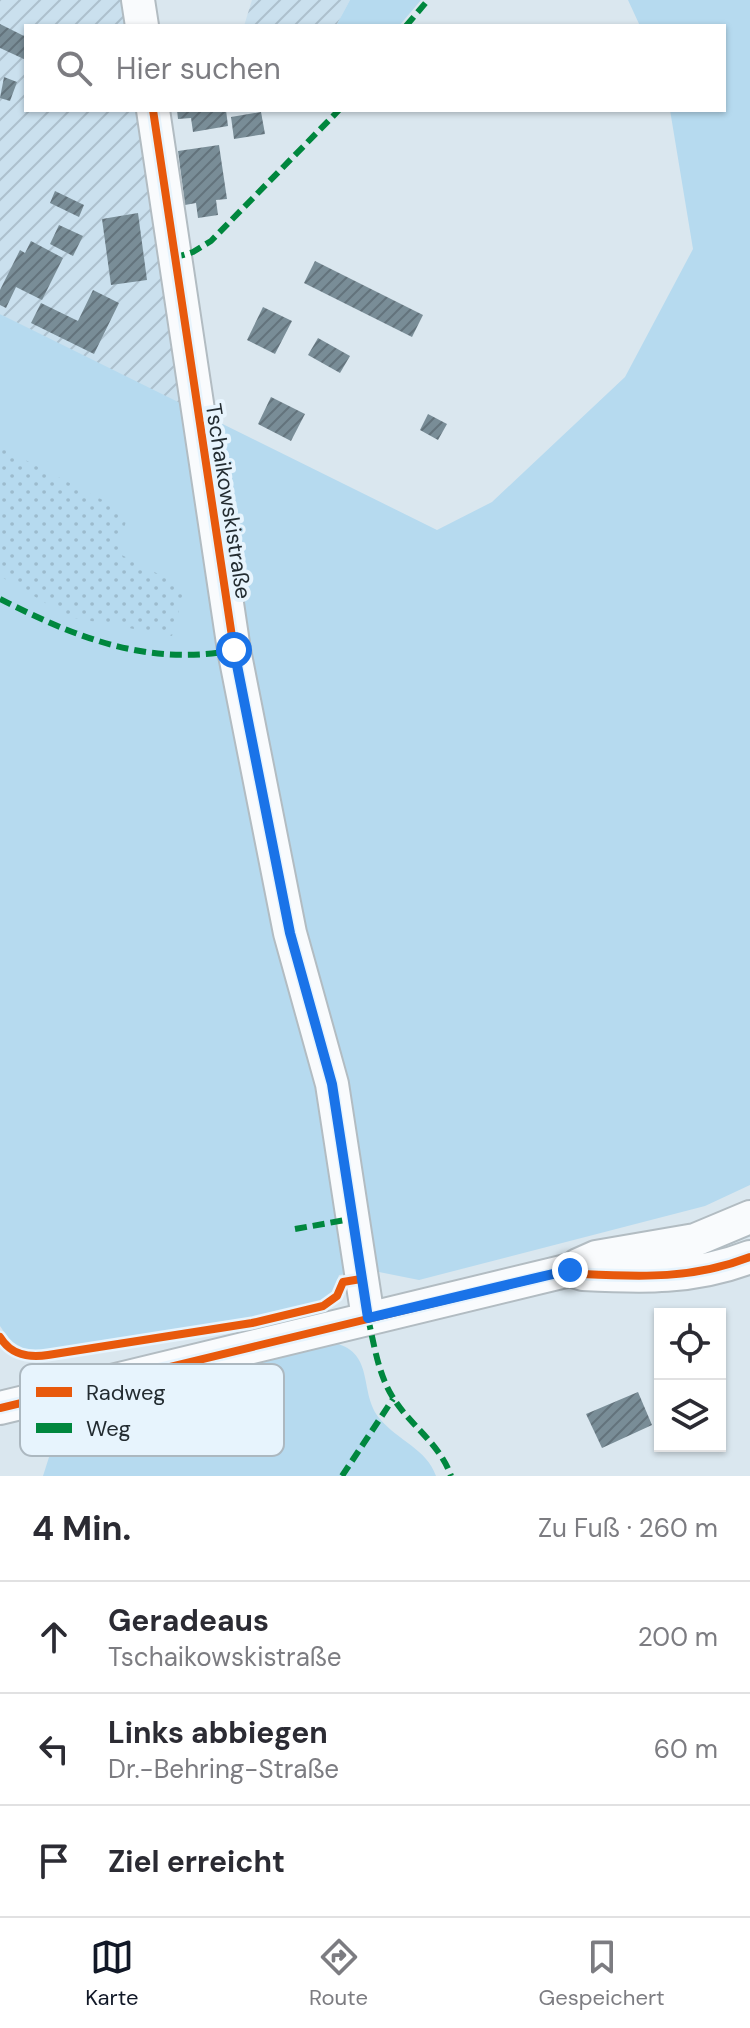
<!DOCTYPE html>
<html lang="de">
<meta charset="utf-8">
<style>
body{margin:0;font-family:"DM Sans",sans-serif;background:#f7f7f7;color:#2b2b33}
.controls{position:absolute;right:24px;bottom:24px;display:grid;overflow:hidden;border-radius:0px;box-shadow:0 2px 6px #0004}
.controls button{width:72px;height:72px;display:grid;place-items:center;padding:0;border:0;border-bottom:2px solid #e1e1e2;background:#fff;color:#2b2b33;font:40px sans-serif}
.stop{position:absolute;width:24px;height:24px;margin:-18px;border:6px solid #1a73e8;border-radius:50%;background:#fff}
.stop.end{background:#1a73e8;border-color:#fff;box-shadow:0 2px 8px #0008}
.list{margin:0;padding:0;list-style:none}
h2{display:flex;justify-content:space-between;align-items:center;height:104px;margin:0;padding:0 32px;font-size:34px}
h2 small{font-size:26px;font-weight:400;color:#7c7c81}
.list li{display:grid;grid-template-columns:52px 1fr auto;gap:24px;align-items:center;box-sizing:border-box;height:112px;padding:0 32px;border-top:2px solid #e1e1e2}
.list b{display:block;font-size:30px;white-space:nowrap}
.list p{margin:0;font-size:26px;white-space:nowrap;color:#7c7c81}
.list em{font-size:26px;font-style:normal;color:#7c7c81}
.icon{flex:none;width:44px;height:44px;fill:none;stroke:currentColor;stroke-width:2;stroke-linecap:round;stroke-linejoin:round}
.map{position:relative;flex:none;width:750px;height:1476px;overflow:hidden}
.search{position:absolute;background:#fff;box-shadow:0 2px 6px #0004;left:24px;right:24px;top:24px;height:88px;display:flex;align-items:center;gap:20px;box-sizing:border-box;padding:0 28px;border-radius:0px;color:#7c7c81;font-size:30px}
.sheet{height:440px;background:#fff}
nav{display:flex;justify-content:space-around;align-items:center;box-sizing:border-box;height:112px;border-top:2px solid #e1e1e2;background:#fff;font-size:22px;color:#7c7c81}
nav a{display:grid;justify-items:center;gap:4px}
nav .on{color:#111827}
.map>svg:first-child{display:block}
.industrial{fill:url(#industrial-furrows)}
.grass{fill:#b6daef}
.park{fill:url(#park-dots)}
.building{fill:url(#building-hatch)}
.lines{fill:none;stroke-linecap:round;stroke-linejoin:round}
.minor-casing{stroke:#b2bcc2;stroke-width:36}
.minor{stroke:#f9fbfd;stroke-width:32}
.quiet{stroke:#00873e;stroke-width:6;stroke-dasharray:12 6;stroke-linecap:butt}
.cycleway-casing{stroke:#e7f4fd;stroke-width:13}
.cycleway{stroke:#e8590c;stroke-width:8}
.route{stroke:#1a73e8;stroke-width:10}
.labels{text-anchor:middle;stroke-width:8;stroke-linejoin:round;paint-order:stroke}
.street-label{font-size:22px;fill:#232c31;stroke:#e7f4fd}
.key{fill:#e7f4fd;stroke:#acb8c0;stroke-width:2}
.key-label{font-size:22px;fill:#232c31}
</style>
<div class="map">
<svg width="750" height="1476" viewBox="0 0 750 1476">
<defs>
<pattern id="industrial-furrows" width="10" height="10" patternUnits="userSpaceOnUse" patternTransform="scale(2)"><rect width="10" height="10" fill="#cae0ee"/><path d="M-1 1l2-2M0 10L10 0M9 11l2-2" fill="none" stroke="#adc0cd"/></pattern>
<pattern id="park-dots" width="8" height="8" patternUnits="userSpaceOnUse" patternTransform="scale(2)"><rect width="8" height="8" fill="#b6daef"/><path d="M2 2h.1M6 6h.1" fill="none" stroke="#9cbbcd" stroke-width="1.8" stroke-linecap="round"/></pattern>
<pattern id="building-hatch" width="6" height="6" patternUnits="userSpaceOnUse" patternTransform="scale(2)"><rect width="6" height="6" fill="#798d97"/><path d="M-1 1l2-2M0 6l6-6M5 7l2-2" fill="none" stroke="#63737c"/></pattern>
</defs>
<rect width="100%" height="100%" fill="#dae7ef"/>
<g class="industrial">
<path d="M0,0H131L134,26H26V110H146L186,409L0,314Z"/>
<path d="M252,0H350L336,26H244Z"/>
</g>
<g class="grass">
<path d="M350,0H421L399,26H336Z"/>
<path d="M628,0H750V1185L705,1206L419,1280L374,1271L339,1275L332,1295L323,1301L257,1318L31,1352L13,1345L0,1326V314L437,530L492,502L625,377L693,249L670,110H724V26H640Z"/>
<path d="M335,1343C376,1354 358,1393 380,1419C397,1440 427,1449 436,1476H43L50,1454L67,1430L101,1413L189,1382Z"/>
</g>
<path class="park" d="M0,447L128,513L118,553L185,588L172,636L69,617L0,576Z"/>
<g class="building">
<path d="M0,24L26,37V60L0,48Z"/>
<path d="M4,77L17,82L10,101L0,98Z"/>
<path d="M177,110H226L228,126L193,132L191,118L178,119Z"/>
<path d="M261,112L265,134L234,139L231,117Z"/>
<path d="M219,145L227,199L216,200L218,215L198,218L196,203L185,205L178,151Z"/>
<path d="M55,191L84,205L79,217L50,203Z"/>
<path d="M138,213L147,280L111,285L102,219Z"/>
<path d="M59,225L83,236L73,256L50,244Z"/>
<path d="M31,241L63,258L42,300L16,287L6,308L0,305V290L20,250L25,253Z"/>
<path d="M315,261L423,315L412,337L304,283Z"/>
<path d="M93,290L119,303L94,354L31,323L41,303L78,321Z"/>
<path d="M263,307L292,321L275,354L247,340Z"/>
<path d="M318,338L350,356L340,373L308,355Z"/>
<path d="M271,397L305,414L291,441L258,424Z"/>
<path d="M428,414L447,424L438,440L420,430Z"/>
<path d="M638,1392L652,1425L602,1448L586,1414Z"/>
</g>
<g class="lines">
<g class="minor-casing">
<g id="minor">
<path d="M138,0L142,26"/>
<path d="M153,110L234,650L290,933L332,1084L368,1318"/>
<path d="M578,1265L596,1257L695,1240L750,1217"/>
<path d="M0,1408L570,1270L583,1274C641,1277 694,1279 750,1257"/>
</g>
</g>
<use href="#minor" class="minor"/>
<g class="quiet">
<path d="M406,26L428,0"/>
<path d="M173,258L193,252L211,241L339,110"/>
<path d="M0,599C75,637 148,667 234,650"/>
<path d="M295,1229L351,1219"/>
<path d="M368,1318C374,1344 378,1373 392,1396C410,1426 439,1442 451,1476"/>
<path d="M342,1476L393,1399"/>
</g>
<g class="cycleway-casing">
<g id="cycleway">
<path d="M153,110L234,650L290,933L332,1084L368,1318"/>
<path d="M0,1337C11,1355 28,1358 48,1355L252,1323L323,1306L337,1296L343,1282L361,1279"/>
<path d="M0,1408L570,1270L583,1274C641,1277 694,1279 750,1257"/>
</g>
</g>
<use href="#cycleway" class="cycleway"/>
</g>
<g class="lines">
<path class="route" d="M234,650L290,933L332,1084L368,1318L570,1270"/>
</g>
<g class="labels">
<g class="street-label">
<text transform="translate(229 501) rotate(81)" y="8">Tschaikowskistraße</text>
</g>
</g>
<rect x="20" y="1364" width="264" height="92" rx="12" class="key"/>
<rect x="36" y="1387" width="36" height="10" fill="#e8590c"/>
<rect x="36" y="1423" width="36" height="10" fill="#00873e"/>
<g class="key-label">
<text x="86" y="1400">Radweg</text>
<text x="86" y="1436">Weg</text>
</g>
</svg>
<div class="controls">
<button><svg class="icon" aria-label="locate" viewBox="0 0 24 24"><circle cx="12" cy="12" r="6"/><path d="M12 2v4M12 18v4M2 12h4M18 12h4"/></svg></button>
<button><svg class="icon" aria-label="layers" viewBox="0 0 24 24"><path d="M12 4l9 5-9 5-9-5zM3 14l9 5 9-5"/></svg></button>
</div>
<div class="stop" style="left:234px;top:650px"></div>
<div class="stop end" style="left:570px;top:1270px"></div>
<div class="search"><svg class="icon" aria-label="search" viewBox="0 0 24 24"><circle cx="10" cy="10" r="6"/><path d="M15 15l6 6"/></svg>Hier suchen</div>
</div>
<section class="sheet">
<h2>4 Min.<small>Zu Fuß · 260 m</small></h2>
<ul class="list">
<li><svg class="icon" aria-label="ahead" viewBox="0 0 24 24"><path d="M12 20V5M6 11l6-6 6 6"/></svg><div><b>Geradeaus</b><p>Tschaikowskistraße</p></div><em>200 m</em></li>
<li><svg class="icon" aria-label="left" viewBox="0 0 24 24"><path d="M17 20v-9H6M10 6l-5 5 5 5"/></svg><div><b>Links abbiegen</b><p>Dr.-Behring-Straße</p></div><em>60 m</em></li>
<li><svg class="icon" aria-label="arrive" viewBox="0 0 24 24"><path d="M6 21V4h12l-3 4 3 4H6"/></svg><div><b>Ziel erreicht</b></div></li>
</ul>
</section>
<nav>
<a class="on"><svg class="icon" aria-label="map" viewBox="0 0 24 24"><path d="M3 6l6-2 6 2 6-2v14l-6 2-6-2-6 2zM9 4v14M15 6v14"/></svg>Karte</a>
<a><svg class="icon" aria-label="directions" viewBox="0 0 24 24"><path d="M12 3l9 9-9 9-9-9zM9 14v-3h6M13 9l2 2-2 2"/></svg>Route</a>
<a><svg class="icon" aria-label="saved" viewBox="0 0 24 24"><path d="M7 4h10v16l-5-4-5 4z"/></svg>Gespeichert</a>
</nav>
